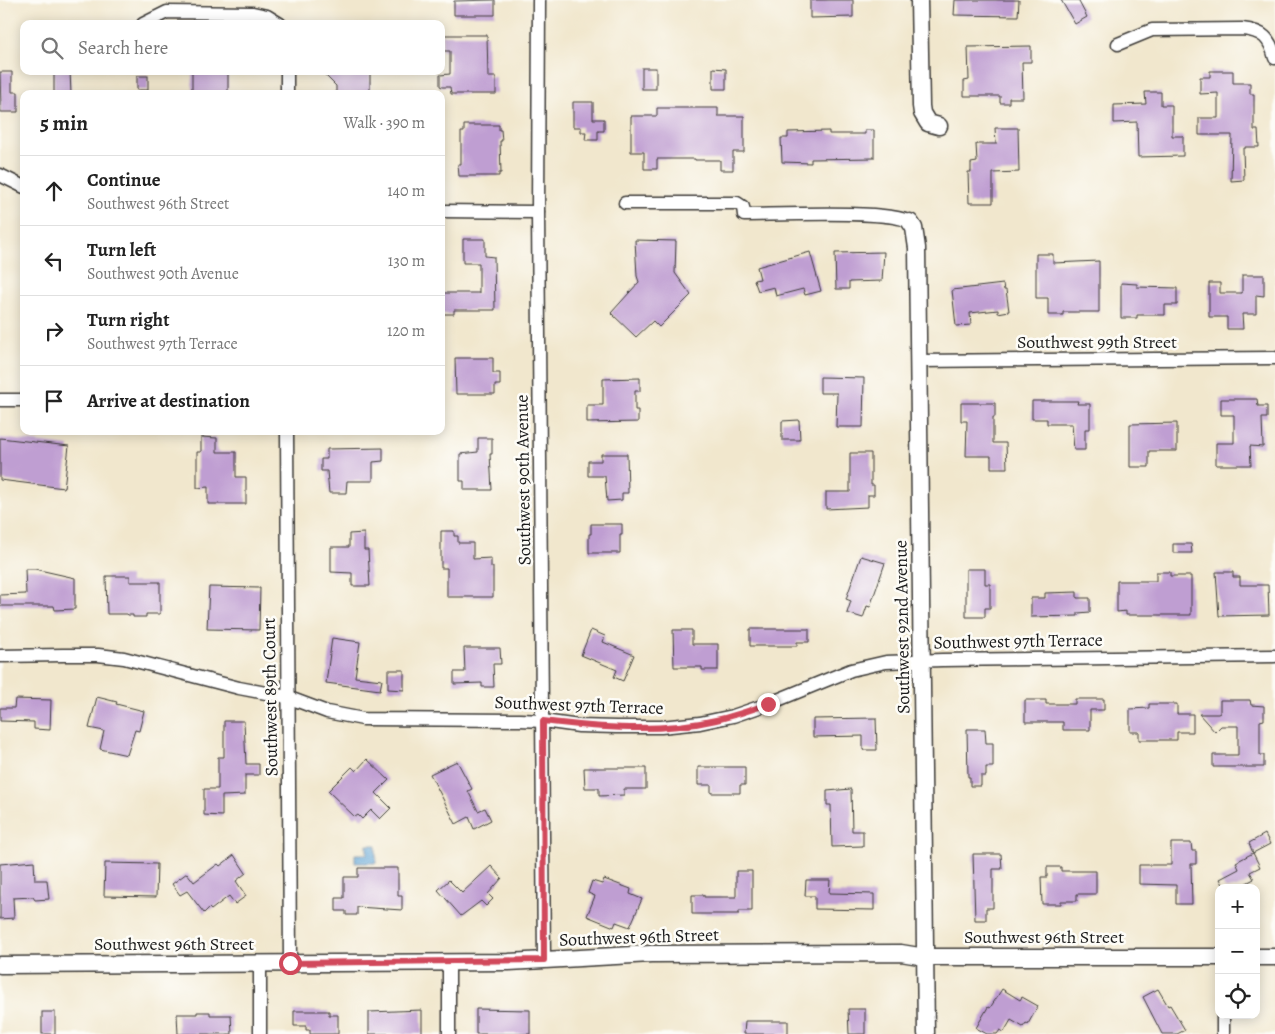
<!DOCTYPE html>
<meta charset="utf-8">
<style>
body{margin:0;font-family:Alegreya,serif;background:#f6f6f6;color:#222}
.controls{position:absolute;right:15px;bottom:15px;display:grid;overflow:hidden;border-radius:10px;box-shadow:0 2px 12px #0003}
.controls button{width:45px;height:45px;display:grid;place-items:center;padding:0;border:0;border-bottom:1px solid #e0e0e0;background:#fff;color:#222;font:25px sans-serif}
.stop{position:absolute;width:15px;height:15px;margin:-11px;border:4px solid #d1495b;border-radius:50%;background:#fff}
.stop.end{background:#d1495b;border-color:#fff;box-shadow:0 1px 5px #0008}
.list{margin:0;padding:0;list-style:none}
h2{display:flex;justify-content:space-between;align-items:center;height:65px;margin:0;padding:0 20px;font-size:21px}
h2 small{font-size:16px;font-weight:400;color:#767676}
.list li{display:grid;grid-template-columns:32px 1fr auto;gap:15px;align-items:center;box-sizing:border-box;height:70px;padding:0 20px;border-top:1px solid #e0e0e0}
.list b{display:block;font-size:19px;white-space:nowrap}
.list p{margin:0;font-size:16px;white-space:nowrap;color:#767676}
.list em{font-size:16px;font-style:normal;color:#767676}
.icon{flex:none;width:28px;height:28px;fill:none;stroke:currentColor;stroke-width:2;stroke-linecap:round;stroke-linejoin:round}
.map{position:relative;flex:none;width:1275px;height:1034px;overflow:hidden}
.search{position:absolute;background:#fff;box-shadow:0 2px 12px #0003;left:20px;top:20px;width:425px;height:55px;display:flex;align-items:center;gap:12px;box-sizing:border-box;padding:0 18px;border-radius:10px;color:#767676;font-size:19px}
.panel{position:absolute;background:#fff;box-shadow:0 2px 12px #0003;left:20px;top:90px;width:425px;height:345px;border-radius:10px}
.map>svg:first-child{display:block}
.water{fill:#61a4d5;stroke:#3e6078}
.building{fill:#bf9ed2}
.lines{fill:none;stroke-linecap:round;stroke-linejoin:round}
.minor-casing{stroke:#3c3a37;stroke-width:15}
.tertiary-casing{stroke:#3c3a37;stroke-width:19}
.minor{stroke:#fff;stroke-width:12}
.tertiary{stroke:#fff;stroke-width:16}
.route{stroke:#d1495b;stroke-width:6}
.labels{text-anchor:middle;stroke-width:5;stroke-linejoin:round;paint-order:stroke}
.street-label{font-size:18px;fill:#1c1c1c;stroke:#fdfcf7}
</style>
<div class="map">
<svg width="1275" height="1034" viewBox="0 0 1275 1034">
<rect width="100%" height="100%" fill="#fdfcf7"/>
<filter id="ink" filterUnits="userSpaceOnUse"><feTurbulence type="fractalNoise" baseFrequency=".02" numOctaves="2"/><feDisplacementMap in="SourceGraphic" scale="10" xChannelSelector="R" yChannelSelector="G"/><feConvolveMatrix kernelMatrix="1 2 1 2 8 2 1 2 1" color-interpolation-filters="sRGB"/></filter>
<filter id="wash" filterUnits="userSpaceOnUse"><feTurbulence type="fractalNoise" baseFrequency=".0096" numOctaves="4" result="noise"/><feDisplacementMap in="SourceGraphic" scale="20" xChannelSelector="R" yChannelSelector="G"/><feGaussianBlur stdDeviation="1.12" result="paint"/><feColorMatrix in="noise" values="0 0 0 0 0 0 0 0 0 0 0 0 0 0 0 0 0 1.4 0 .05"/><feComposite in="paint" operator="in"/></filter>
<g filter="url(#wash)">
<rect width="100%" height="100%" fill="#f1e7cd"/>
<path class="water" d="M367,845H376V863H355V854H367Z"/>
<g id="blocks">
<g class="building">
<path d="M495,0V15H454V1Z"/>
<path d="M816,0H853V17L810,18V1Z"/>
<path d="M955,0H1019L1018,16L954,15Z"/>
<path d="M1061,0H1078L1087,17L1075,24Z"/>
<path d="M442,35H487L488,77H496V94H451L450,87H442L440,86V75L450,74V51H442Z"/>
<path d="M1031,46V62H1022L1023,98H1009V103H1000V96H964V81L969,80L968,47Z"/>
<rect x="642" y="68" width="14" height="21"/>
<path d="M713,68L726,69V89H713Z"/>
<path d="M54,71H70L71,94H54Z"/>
<rect x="192" y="71" width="36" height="23"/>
<path d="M321,71H370V94H336V86Z"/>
<path d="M1210,71H1233V83H1250V94H1254V130H1258L1259,147H1245V149H1243L1244,180L1231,181L1232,135H1199V118H1218V93L1200,94V77H1210Z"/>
<path d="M0,72H12V92H18V112H1Z"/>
<rect x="137" y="76" width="11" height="14"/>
<path d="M1145,92H1161V105H1172V136H1183V156L1138,157L1137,122L1114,123V105L1146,104Z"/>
<path d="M573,102H593V119H604V131H598V140H585L586,132H581V127H573Z"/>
<path d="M657,108H718V116H744V152H733V170H720V160H695V159H657V169H644V152H631V116H657Z"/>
<path d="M464,125H499V130H501L502,141H500L501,173H499V176H459L458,164H461V132H464Z"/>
<path d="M995,128H1018L1019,172L993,173V203H969L968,172H971V163L977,162L976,144H996Z"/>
<path d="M865,130H874V158L811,159V163L782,162L781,138H788V132L829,131V134H865Z"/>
<path d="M463,239H485V256L494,257L495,310H454V314H441V293H479V263H463Z"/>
<path d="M635,240L676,241L675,273L691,295L659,327L653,321L636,337L611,313L639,282L637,276Z"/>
<path d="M810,252L821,291L805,295L803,289L776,296L774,287L758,291L754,280L760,279L757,267Z"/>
<path d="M884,252L882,281L849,282V289H836L835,253Z"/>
<path d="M1036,254H1053V263L1099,261V312H1063V315H1048V298H1036Z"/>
<path d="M1242,275H1264V296L1256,295V314H1242L1243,329H1227V317H1209V283H1220V293H1242Z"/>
<path d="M1121,283L1137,284V287L1177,288V305H1165V315H1137V318H1121Z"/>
<path d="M1003,284L1004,290H1006L1009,311L998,313V310L970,313L971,325L956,326L952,290Z"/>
<path d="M455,358H493V373H500V385H495V394H456Z"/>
<path d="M820,377L864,378L863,427H836L837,393H820Z"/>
<path d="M640,378V391H635V410H638V422L587,423V405H603V379Z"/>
<path d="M1221,399H1257L1258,406H1267V418H1262L1263,447L1250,446L1251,465H1216V443H1234V415H1221Z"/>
<path d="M1032,401H1078L1077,404H1090V429H1085V450H1074L1072,424H1047V419H1032Z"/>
<path d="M961,403H995V417H993V443H1006L1007,468H991V456H966L967,421H961Z"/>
<path d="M799,420L800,440H782V421Z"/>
<path d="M1177,423V451H1149V467H1130V424Z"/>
<path d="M201,437L217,438V452H236V477H246V504H208V487L197,488V452H201Z"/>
<path d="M0,438L69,446L64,488L0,480Z"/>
<path d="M478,438H492V454H490L492,490H464V481H460V454L478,452Z"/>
<path d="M383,448V461L373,462V481H347L346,493H329L327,471H321V459H327V449Z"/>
<path d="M850,453H871V485H874V495H868V507L826,509V492H850Z"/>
<path d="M601,454H627L628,493H622V500L607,501L605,476H588V461H601Z"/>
<path d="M591,524H622V535H620V553H589V534H591Z"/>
<path d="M441,531H454V536H458V543H473V559L491,558V567H493V597H447V568H441Z"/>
<path d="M364,533V550H368L370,586H352V573L331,572V547H349V534Z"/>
<path d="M1173,544H1191L1192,553H1173Z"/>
<path d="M861,556L885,563L870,607L867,606L863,618L847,613L851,601L846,599Z"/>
<path d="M25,569H35L75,578V609L55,610L54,606H0V595L26,594Z"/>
<path d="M966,569H985V584H990V608H985V617H966Z"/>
<path d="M1156,572H1170V576H1191V615H1126V611L1117,612V581H1156Z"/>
<path d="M1216,572H1233V577H1240V585H1268L1269,615L1219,616Z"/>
<path d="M106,576H130V582H160V614H146V617H133V615H128L127,614H107Z"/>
<path d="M209,587L260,588L259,630L207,629Z"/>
<path d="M1077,592V598H1090V612L1078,613V616L1031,617V598H1045V593Z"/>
<path d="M750,629H809V642H797V646H750Z"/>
<path d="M591,630L605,636L603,642L634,655L623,681L614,677L617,670L581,655Z"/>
<path d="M673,630H692V644H718V670H702V667H674Z"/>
<path d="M332,638L360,642L355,677L382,680L380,690L326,683Z"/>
<path d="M464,648H500L501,664H493L494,687H482V683L454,684V672H465Z"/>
<path d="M388,670H404V690L388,689Z"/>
<path d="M97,697L117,702L116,704L144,711L139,731L135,730L127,755L100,749L104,731L89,728Z"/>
<path d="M15,699L51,700L50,730L34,729V722L0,721V708H14Z"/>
<path d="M1075,699H1104V710H1090V730H1063V722H1025V700H1046V704H1075Z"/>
<path d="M1220,700H1250L1251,705L1264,706V720L1260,721V755H1264V767H1213V755H1238V726H1221L1215,732L1199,714H1218L1220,713Z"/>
<path d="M1149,704H1177V714H1193V732H1177V740H1139V732H1130V709L1149,708Z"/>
<path d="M876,718L877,750H863V736L813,737V719Z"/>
<path d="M224,721H244L246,764H259V775H245V795L222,796V816L204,815V789H218V757H224Z"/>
<path d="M967,729H985L986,743H993V767H986V776H981V786H970V777H968Z"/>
<path d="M367,759L389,780L376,793L391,808L380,819L371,810L362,819L358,815L355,817L328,791L352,767L356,771Z"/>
<path d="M457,761L472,789L468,791L478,811L485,808L491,820L474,829L469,817L456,824L430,774Z"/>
<path d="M698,767H745V785H740V793H711V785H698Z"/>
<path d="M584,768H646V789H624V795L599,796V788H585Z"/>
<path d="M851,789L852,831H863V846L832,847L831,805H827V791Z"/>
<path d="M1265,834L1270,844L1253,853L1249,843Z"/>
<path d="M1171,843H1191L1192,851H1196V864H1191L1192,904H1176V885L1139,884V865H1171Z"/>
<path d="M1253,853L1260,867L1250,872L1254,879L1237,888H1225L1220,879L1239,869L1236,862Z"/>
<path d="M973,854H1001L1002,869H993V908H986V920H975Z"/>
<path d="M234,855L246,873L236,881L246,896L235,904L229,896L211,910L209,908L204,913L187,891L180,895L172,884L187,873L194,882L218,864L220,866Z"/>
<path d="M34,861L35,880H47L49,899L35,900L33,897L13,898L14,918L0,919V864Z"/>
<path d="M105,863L157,864L156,897L104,896Z"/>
<path d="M491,866L502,878L488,894L493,899L486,906L481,901L461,916L438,890L449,880L462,893Z"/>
<path d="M1047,867H1061V871H1096V894H1077V901H1061V904H1042L1041,877H1047Z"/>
<path d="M358,868H398V896H402V910L357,907V915H346V911H336V898H344V877H358Z"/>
<path d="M736,871H752V911H739V914H692V895H704V897H736Z"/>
<path d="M604,879L631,889L630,894L642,899L630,927L616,922L614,927L587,916L595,896L588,893L592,881L602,884Z"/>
<path d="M806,880H830L829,893L874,894V910L815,909V896H805Z"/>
<path d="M1002,989L1020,1000L1022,997L1038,1006L1028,1024L1026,1023L1023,1027L1011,1020L1004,1032L1000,1030L997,1034H987L976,1028L988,1007L990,1008Z"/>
<path d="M1158,989L1168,1006L1170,1005L1185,1030L1177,1034H1162L1143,997Z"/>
<path d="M476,1009L530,1010V1034H476Z"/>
<path d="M848,1009H865V1034H849Z"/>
<path d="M422,1010V1034H369V1012Z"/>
<path d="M294,1011H329V1015H338V1034H310V1030H306V1026H294Z"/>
<rect x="42" y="1012" width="13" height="22"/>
<path d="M197,1012H210V1015H231L232,1034H178L177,1014H197Z"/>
<path d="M745,1021H788V1034H744Z"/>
</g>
</g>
</g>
<g filter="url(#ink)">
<use href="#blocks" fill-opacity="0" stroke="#3c3a37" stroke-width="1"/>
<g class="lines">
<g class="minor-casing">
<g id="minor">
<path d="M539,0L538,212L544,960"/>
<path d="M143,24L167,12L253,13L267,16L280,24"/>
<path d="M1118,44L1152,30L1242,29C1263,31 1270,38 1275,58"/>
<path d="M287,94V71"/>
<path d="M0,175L24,187"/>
<path d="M625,203H737L743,207L744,215C773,215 891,209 910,222"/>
<path d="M441,211L538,212"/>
<path d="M919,361L1275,358"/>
<path d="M0,400H24"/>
<path d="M287,431L290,963"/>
<path d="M0,656L63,655H98L124,658L239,688L287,697L327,712L363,719L520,720L543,721L579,726L616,727H661L700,723L733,716L768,704L851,670L886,662L942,660L1275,656"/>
<path d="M1223,1015V1034"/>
<path d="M260,1034V963"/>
<path d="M449,1034V962"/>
</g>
</g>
<g class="tertiary-casing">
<g id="tertiary">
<path d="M919,0L921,106L922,113L928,123L939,126"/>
<path d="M910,222L914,228L917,248L926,1034"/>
<path d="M1256,957H1275"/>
<path d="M0,965L509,962L651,954L901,953L925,957H1219"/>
</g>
</g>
<use href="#minor" class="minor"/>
<use href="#tertiary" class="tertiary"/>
</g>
</g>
<g class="lines" filter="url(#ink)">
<path class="route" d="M290,963L544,960L543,721C599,728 660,733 716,720C734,716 751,710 768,704"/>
</g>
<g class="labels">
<g class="street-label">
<text x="1097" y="348">Southwest 99th Street</text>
<text transform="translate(523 480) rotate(-91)" y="6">Southwest 90th Avenue</text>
<text transform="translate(902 627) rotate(-91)" y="6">Southwest 92nd Avenue</text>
<text transform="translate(1018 641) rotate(-1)" y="6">Southwest 97th Terrace</text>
<text transform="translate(270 697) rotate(-91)" y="6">Southwest 89th Court</text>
<text transform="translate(579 705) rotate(2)" y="6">Southwest 97th Terrace</text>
<text transform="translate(639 937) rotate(-2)" y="6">Southwest 96th Street</text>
<text x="1044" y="943">Southwest 96th Street</text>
<text x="174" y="950">Southwest 96th Street</text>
</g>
</g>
</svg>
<div class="controls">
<button>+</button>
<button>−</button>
<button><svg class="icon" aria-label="locate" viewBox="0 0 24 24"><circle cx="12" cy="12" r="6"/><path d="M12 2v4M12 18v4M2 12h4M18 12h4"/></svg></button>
</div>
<div class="stop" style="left:290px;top:963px"></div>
<div class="stop end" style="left:768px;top:704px"></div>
<div class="search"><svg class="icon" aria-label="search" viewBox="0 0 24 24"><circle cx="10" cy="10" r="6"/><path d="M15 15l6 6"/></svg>Search here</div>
<section class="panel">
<h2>5 min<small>Walk · 390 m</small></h2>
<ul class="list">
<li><svg class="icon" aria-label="ahead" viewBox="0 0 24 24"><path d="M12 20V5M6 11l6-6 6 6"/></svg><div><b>Continue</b><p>Southwest 96th Street</p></div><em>140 m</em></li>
<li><svg class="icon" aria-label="left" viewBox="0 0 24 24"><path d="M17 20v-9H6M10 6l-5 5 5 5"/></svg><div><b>Turn left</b><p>Southwest 90th Avenue</p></div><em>130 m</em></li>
<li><svg class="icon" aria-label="right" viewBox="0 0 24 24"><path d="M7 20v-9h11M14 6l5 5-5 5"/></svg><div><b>Turn right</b><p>Southwest 97th Terrace</p></div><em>120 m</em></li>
<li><svg class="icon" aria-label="arrive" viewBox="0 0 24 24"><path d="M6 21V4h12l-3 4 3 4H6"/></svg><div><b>Arrive at destination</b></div></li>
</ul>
</section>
</div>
